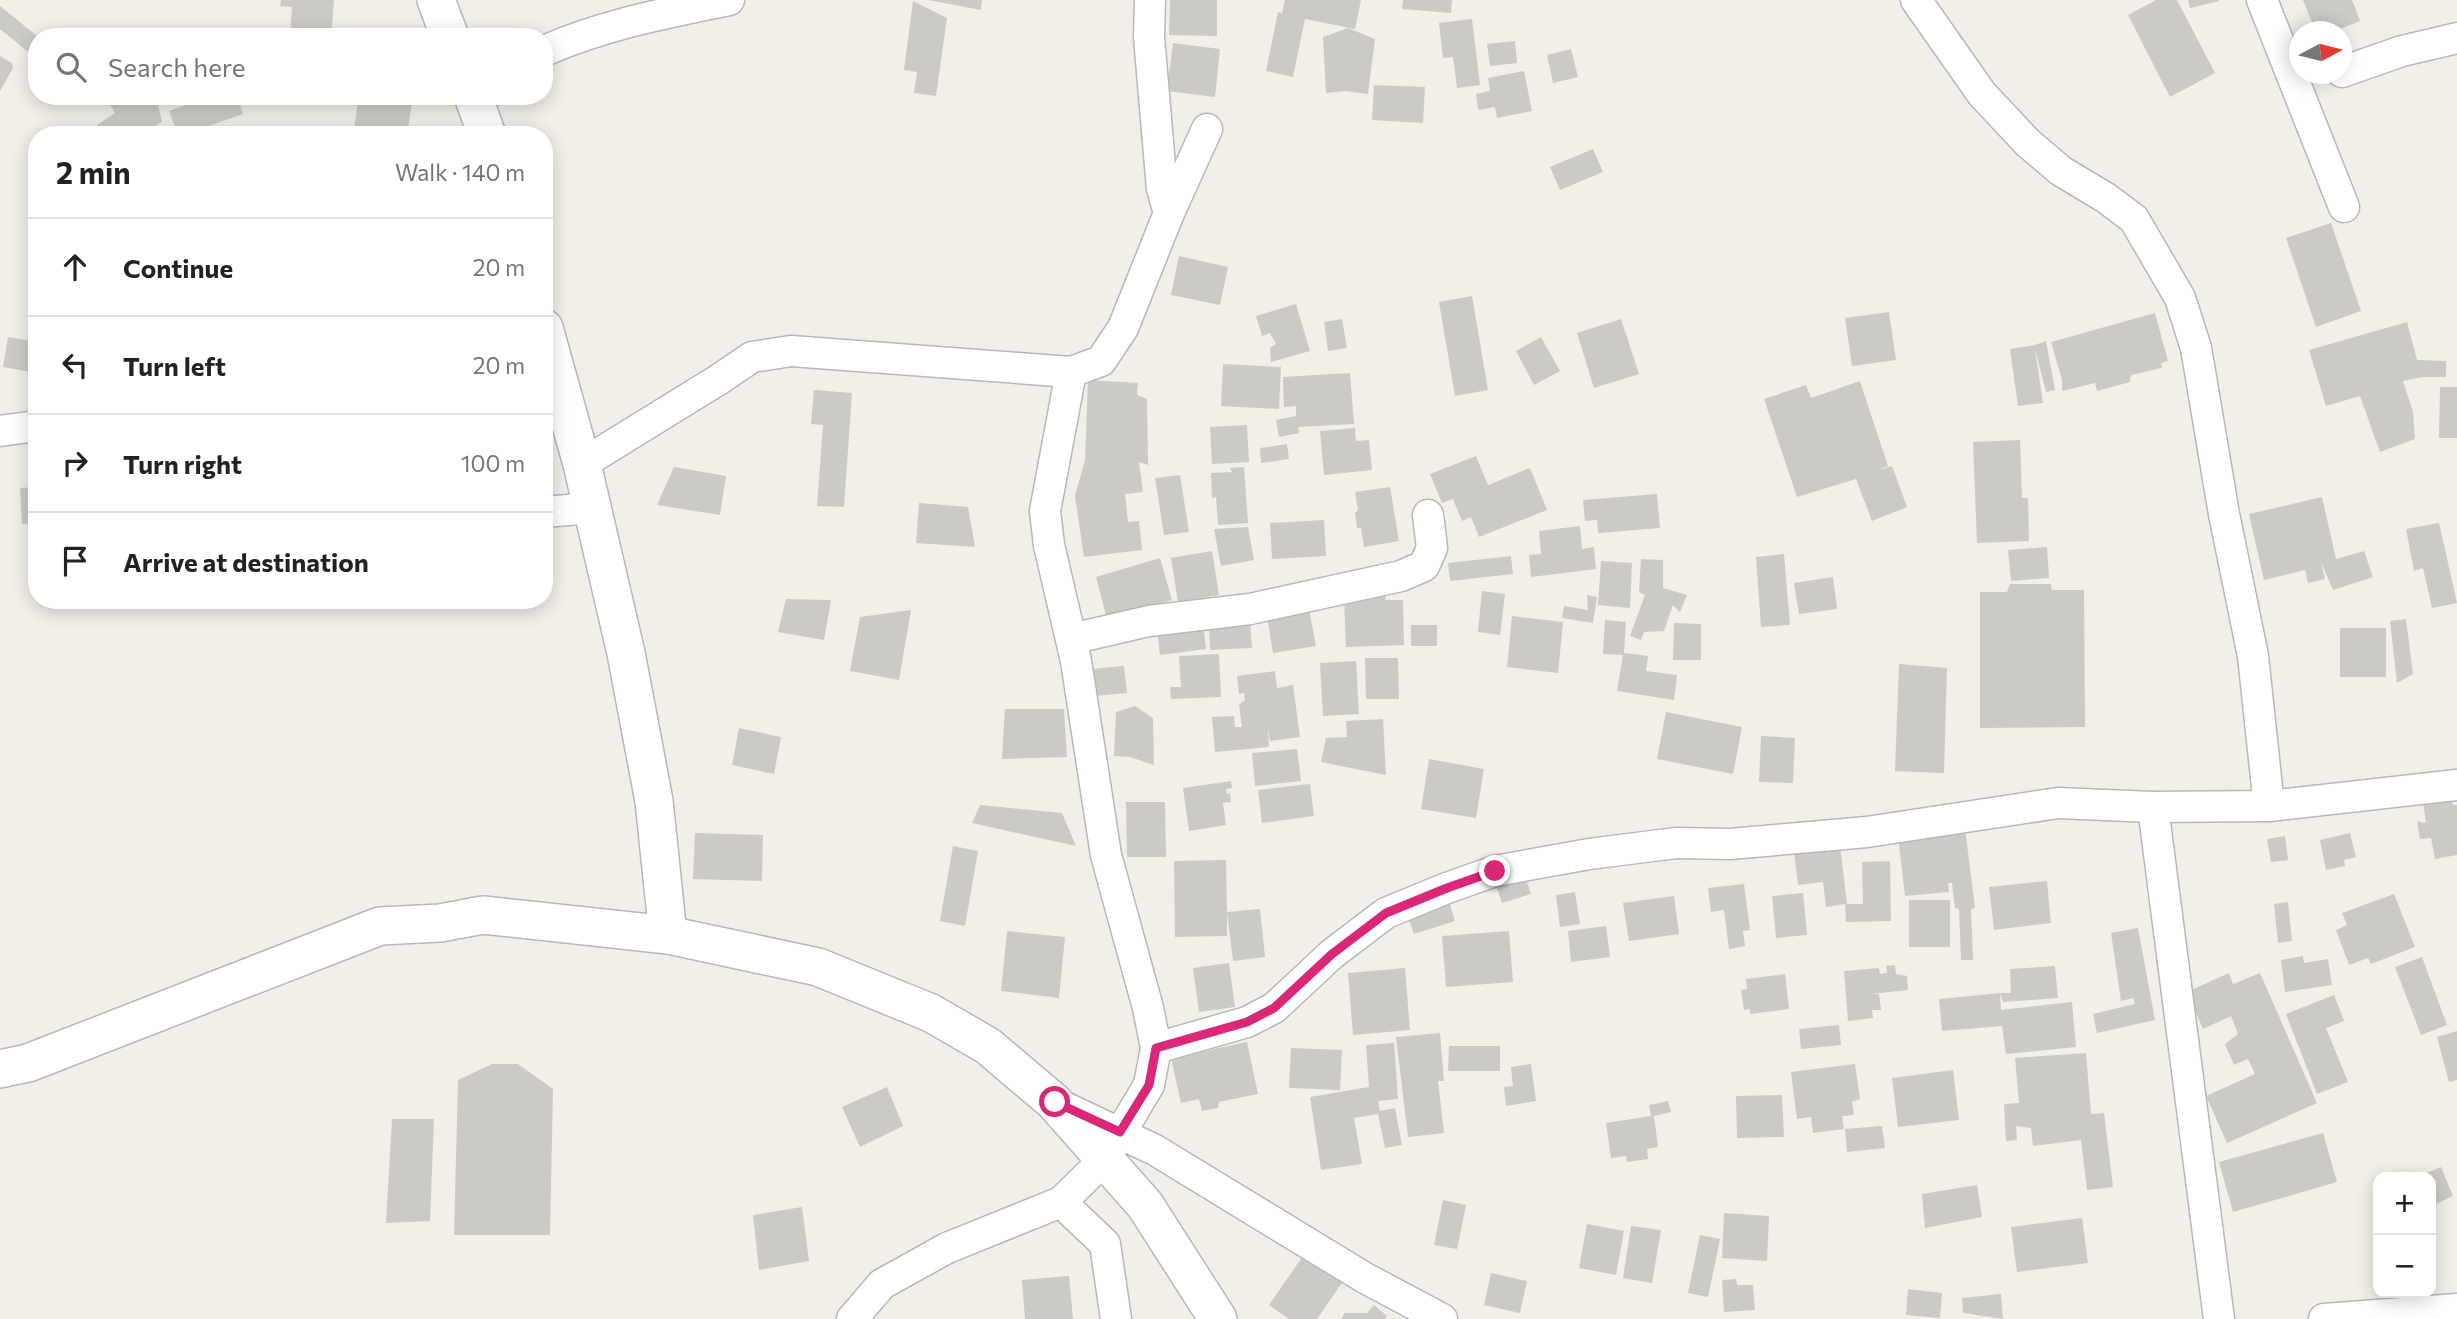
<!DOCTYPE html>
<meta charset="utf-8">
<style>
body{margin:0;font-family:Commissioner,sans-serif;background:#f2f2f2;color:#222}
.controls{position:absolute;right:21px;bottom:21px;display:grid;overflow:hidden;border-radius:14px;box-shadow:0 4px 18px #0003}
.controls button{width:63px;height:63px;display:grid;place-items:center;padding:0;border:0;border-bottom:2px solid #e0e0e0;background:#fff;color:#222;font:35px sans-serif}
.compass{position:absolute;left:2289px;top:21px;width:63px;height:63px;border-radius:50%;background:#fff;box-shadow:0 4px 18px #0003;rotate:83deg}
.stop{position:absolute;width:21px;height:21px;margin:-16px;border:5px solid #db2777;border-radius:50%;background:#fff}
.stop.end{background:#db2777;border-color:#fff;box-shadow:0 2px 7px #0008}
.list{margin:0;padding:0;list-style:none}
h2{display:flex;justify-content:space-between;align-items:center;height:91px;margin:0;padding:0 28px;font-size:30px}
h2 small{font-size:23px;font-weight:400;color:#767676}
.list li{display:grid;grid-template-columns:46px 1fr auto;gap:21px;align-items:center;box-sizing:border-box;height:98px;padding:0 28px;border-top:2px solid #e0e0e0}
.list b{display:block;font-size:26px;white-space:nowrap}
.list em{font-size:23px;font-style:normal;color:#767676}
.icon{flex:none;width:38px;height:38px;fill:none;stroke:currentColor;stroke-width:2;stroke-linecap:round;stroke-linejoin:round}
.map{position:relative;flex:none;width:2457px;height:1319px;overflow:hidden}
.search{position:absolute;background:#fff;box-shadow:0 4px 18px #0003;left:28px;top:28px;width:525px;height:77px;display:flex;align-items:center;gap:18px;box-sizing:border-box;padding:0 24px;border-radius:28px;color:#767676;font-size:26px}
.panel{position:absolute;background:#fff;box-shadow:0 4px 18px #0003;left:28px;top:126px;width:525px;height:483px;border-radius:28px}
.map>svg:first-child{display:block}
.building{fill:#cccac5}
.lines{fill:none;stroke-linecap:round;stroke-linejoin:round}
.minor-casing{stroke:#b5b8bc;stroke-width:33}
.tertiary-casing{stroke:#b5b8bc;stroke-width:40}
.minor{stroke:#fff;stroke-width:30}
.tertiary{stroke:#fff;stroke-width:37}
.route{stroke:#db2777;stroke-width:9}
</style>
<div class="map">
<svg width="2457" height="1319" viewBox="0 0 2457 1319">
<rect width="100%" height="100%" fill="#f1efe8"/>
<g class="building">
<path d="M281,0H334L331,37H290L292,7L280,6Z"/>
<path d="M928,0H982L981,10Z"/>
<path d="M1170,0H1217V36L1169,35Z"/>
<path d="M1285,0H1361L1355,29L1305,19L1293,77L1266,71L1278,12L1282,13Z"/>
<path d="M1403,0H1452L1451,13L1402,9Z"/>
<path d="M2156,0H2177L2215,73L2170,97L2128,15Z"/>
<path d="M2188,0H2219V1L2190,8Z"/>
<path d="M2303,0H2352L2360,21L2333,32H2316Z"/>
<path d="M913,1L947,18L936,96L914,93L917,72L904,70Z"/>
<path d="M0,6L37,36V59L0,29Z"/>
<path d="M1472,19L1480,85L1457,88L1453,57L1443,58L1439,23Z"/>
<path d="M1348,28L1375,39L1368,94L1345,91L1326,93L1323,37Z"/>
<path d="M1515,41L1517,63L1490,66L1487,44Z"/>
<path d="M1173,43L1220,49L1215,97L1167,91Z"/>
<path d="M1571,49L1578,77L1553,83L1547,55Z"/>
<path d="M0,56L12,63L13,68L0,91Z"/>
<path d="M1524,71L1532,111L1497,118L1495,107L1478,110L1476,94L1490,91L1488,78Z"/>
<path d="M1374,85L1425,87L1423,123L1372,120Z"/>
<path d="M105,96H156L162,122L152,128L156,135H103L97,125L115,113Z"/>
<path d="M212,96H237L243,114L184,135H178L169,111Z"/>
<path d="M359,96H413L407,135H353Z"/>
<path d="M1593,149L1603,172L1560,190L1550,167Z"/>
<path d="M2331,223L2361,311L2316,327L2286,238Z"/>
<path d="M1179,256L1228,267L1220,305L1171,295Z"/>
<path d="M1472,296L1488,390L1455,396L1439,302Z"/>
<path d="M1296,304L1310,351L1271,362L1270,348L1276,344L1270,333L1262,336L1256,316Z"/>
<path d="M1889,312L1896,360L1852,366L1845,318Z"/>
<path d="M2155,313L2168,361L2161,363L2162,368L2131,375L2130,382L2097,391L2095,383L2062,391V380L2051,342Z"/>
<path d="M1342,319L1347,348L1328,351L1324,322Z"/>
<path d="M1621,319L1639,374L1594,388L1577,333Z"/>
<path d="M2407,322L2417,360L2446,361V377H2422L2403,381L2413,412L2415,439L2380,452L2360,396L2326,406L2309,350Z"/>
<path d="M8,337L37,342V373L3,367Z"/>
<path d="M1541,337L1560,371L1534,385L1516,351Z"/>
<path d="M2046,341L2055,390L2046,392L2035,349L2043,403L2018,406L2010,349L2035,345Z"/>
<path d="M1223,364L1281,367L1279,409L1221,406Z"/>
<path d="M1350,373L1354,424L1298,427L1299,433L1279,437L1276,420L1296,416V406L1284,407L1283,377Z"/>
<path d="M1088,380L1138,383L1137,395L1147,399L1148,465L1139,462L1143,492L1125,494L1128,522L1139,521L1142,550L1084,557L1075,496L1085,460Z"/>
<path d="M1860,381L1888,466L1878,470L1892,466L1907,507L1872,521L1856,479L1797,497L1764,399L1806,385L1811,398Z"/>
<path d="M2440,387H2457V438H2439Z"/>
<path d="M814,390L852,393L844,507L817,506L823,425L811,424Z"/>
<path d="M1247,425L1249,462L1212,464L1210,427Z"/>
<path d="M1355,428L1356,441L1369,440L1372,470L1324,475L1320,431Z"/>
<path d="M2020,440L2022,498H2028L2029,541L1977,543L1973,442Z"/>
<path d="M1287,444L1289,459L1261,463L1260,448Z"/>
<path d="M1476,456L1488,485L1530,468L1547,510L1479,537L1471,517L1462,521L1453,499L1442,503L1430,474Z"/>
<path d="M674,467L726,476L720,515L657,505Z"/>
<path d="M1244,467L1248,523L1218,525L1216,497L1212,498L1211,473L1232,472L1230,468Z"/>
<path d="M1180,475L1189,532L1164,535L1155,478Z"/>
<path d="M37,487V523L22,524L20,488Z"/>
<path d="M1390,487L1399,541L1364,547L1361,528H1357L1355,513L1358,510L1355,492Z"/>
<path d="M1657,494L1660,528L1598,533L1597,520L1585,521L1583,500Z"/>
<path d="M2322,497L2336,559L2364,551L2373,577L2333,590L2321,562L2325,579L2308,583L2305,570L2264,580L2249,514Z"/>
<path d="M919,503L968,507L975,547L916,543Z"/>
<path d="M1324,520L1326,556L1272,559L1270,523Z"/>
<path d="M2439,523L2457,603L2432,608L2423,568L2414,571L2406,529Z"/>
<path d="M1580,526L1582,549L1594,547L1596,569L1531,577L1529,555L1541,554L1539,531Z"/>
<path d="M1248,527L1254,560L1221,566L1214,529Z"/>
<path d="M2047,547L2049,578L2011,581L2008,550Z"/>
<path d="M1212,551L1219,595L1178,602L1171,558Z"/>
<path d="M1784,554L1790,625L1761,627L1756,557Z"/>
<path d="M1511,556L1513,574L1450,581L1448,563Z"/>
<path d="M1160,558L1172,600L1107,619L1096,577Z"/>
<path d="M1641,559L1663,560V588L1687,595L1680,612L1673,605L1664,631L1644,632L1641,640L1630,636L1645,595L1639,592Z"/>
<path d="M1601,561L1632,563L1630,608L1598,605Z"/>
<path d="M1833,577L1837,609L1799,614L1794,583Z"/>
<path d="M2010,584H2051L2052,590H2084L2085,727L1980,728V592H2007Z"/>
<path d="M1482,591L1505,594L1500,635L1478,632Z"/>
<path d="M1386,592L1385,600H1403L1404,645L1346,647L1344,598Z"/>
<path d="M1587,595L1597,597L1593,623L1562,618L1564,606L1588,610Z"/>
<path d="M786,599L831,600L824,640L778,632Z"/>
<path d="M1309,609L1316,646L1273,653L1267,616Z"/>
<path d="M911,610L899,680L850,671L860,617Z"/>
<path d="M1512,616L1563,622L1558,673L1507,667Z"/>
<path d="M2406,619L2413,674L2397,683L2390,621Z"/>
<path d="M1605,620L1626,622L1624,653L1648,656L1646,671L1677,675L1674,700L1617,691L1623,655L1603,654Z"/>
<path d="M1250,621L1252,648L1210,650L1209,623Z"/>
<path d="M1674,623L1701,624V660H1673Z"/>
<path d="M1203,624L1206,649L1160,655L1157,630Z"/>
<rect x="1411" y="625" width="26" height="21"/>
<rect x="2340" y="628" width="46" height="49"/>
<path d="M1219,654L1221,697L1171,699L1170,687H1181L1179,656Z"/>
<path d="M1365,658H1398L1399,699H1366Z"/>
<path d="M1356,661L1359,714L1323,716L1320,663Z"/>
<path d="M1899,664L1947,668L1944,773L1895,771Z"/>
<path d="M1124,666L1127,693L1094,696L1092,669Z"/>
<path d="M1275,671L1277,688L1293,685L1300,737L1270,741L1268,728L1269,747L1215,752L1212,717L1234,716L1235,727H1242L1239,705L1245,700L1244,693L1239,694L1237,676Z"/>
<path d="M1135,706L1153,718L1154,765L1130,757L1114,756L1116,712Z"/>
<path d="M1005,709H1064L1067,757L1002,759Z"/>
<path d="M1666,712L1742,727L1733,774L1657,759Z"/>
<path d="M1383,719L1386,775L1321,762L1326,738L1347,737L1346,721Z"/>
<path d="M739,728L781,737L774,774L732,765Z"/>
<path d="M1761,736L1795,738L1793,783L1759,782Z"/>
<path d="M1297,749L1301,781L1255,786L1252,753Z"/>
<path d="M1429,759L1484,769L1476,818L1421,809Z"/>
<path d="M1231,781L1232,788L1226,789L1227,794L1230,793L1231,802L1223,803L1226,825L1189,831L1183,788Z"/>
<path d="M1310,784L1314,816L1262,823L1258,790Z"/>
<path d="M2451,796L2453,805H2457V855L2435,859L2431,838L2420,839L2417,821L2426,823L2423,801Z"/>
<path d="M1126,802H1165L1166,857H1127Z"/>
<path d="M980,805L1062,813L1076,846L972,823Z"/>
<path d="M1965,828L1975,908L1971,909L1973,960H1961L1959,909L1955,908L1952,883H1948L1949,892L1905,896L1898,836Z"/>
<path d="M695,833L763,835L762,881L693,879Z"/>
<path d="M2350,833L2356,857L2344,860L2345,866L2326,870L2320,840Z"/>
<path d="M2285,836L2288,860L2271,862L2267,839Z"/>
<path d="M1840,845L1847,904H1863L1862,862L1890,861L1891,921L1846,922L1845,904L1826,907L1823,882L1798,885L1794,851Z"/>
<path d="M953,846L978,851L965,926L940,921Z"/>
<path d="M1226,860L1227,912L1260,909L1265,957L1233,961L1227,912V936L1175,937L1174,861Z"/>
<path d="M1525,876L1531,894L1502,903L1496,885Z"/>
<path d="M2047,881L2051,923L1994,930L1989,887Z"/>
<path d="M1744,884L1750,930L1743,931L1745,946L1729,949L1724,910L1711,912L1708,888Z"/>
<path d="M1575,892L1580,924L1560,927L1556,895Z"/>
<path d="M1803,893L1807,935L1776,938L1772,896Z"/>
<path d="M2394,894L2415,947L2371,964L2368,958L2349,965L2336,930L2347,925L2342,913Z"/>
<path d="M1674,896L1679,934L1629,941L1623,903Z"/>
<rect x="1909" y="900" width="41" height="47"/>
<path d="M1449,901L1455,921L1414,934L1407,914Z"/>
<path d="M2288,902L2292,941L2278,943L2274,904Z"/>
<path d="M1606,926L1610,957L1571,962L1568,931Z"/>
<path d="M2138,928L2155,1020L2097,1033L2093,1014L2135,1004L2133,998L2121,1001L2111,933Z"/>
<path d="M1007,931L1065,937L1059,998L1001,991Z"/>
<path d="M1509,931L1513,982L1446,987L1442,936Z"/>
<path d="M2303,956L2304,963L2328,959L2332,985L2285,992L2281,960Z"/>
<path d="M2422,957L2447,1025L2421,1035L2395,967Z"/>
<path d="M1229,963L1235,1007L1199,1012L1193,968Z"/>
<path d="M1895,965L1896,974L1907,976L1908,990L1871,994H1879L1881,1010H1872L1873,1018L1848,1021L1844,971L1879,968L1880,974L1887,973L1886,966Z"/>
<path d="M2055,966L2058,998L2003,1002L2000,993H2011L2010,969Z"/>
<path d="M1405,968L1410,1030L1353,1035L1348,973Z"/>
<path d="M2229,973L2233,984L2260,973L2317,1103L2227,1143L2206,1096L2255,1074L2248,1059L2234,1065L2225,1044L2238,1034L2231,1016L2203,1029L2187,992Z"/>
<path d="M1785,974L1789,1009L1750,1014V1009L1744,1010L1741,990L1747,989L1746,979Z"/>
<path d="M2000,993L2001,1010L2072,1002L2076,1047L2006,1054L2002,1026L1942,1031L1939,999Z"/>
<path d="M2334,995L2344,1021L2326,1028L2348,1082L2317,1094L2286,1014Z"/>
<path d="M1839,1025L1841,1045L1801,1049L1799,1029Z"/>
<path d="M2457,1031V1080L2449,1082L2437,1037Z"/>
<path d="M1440,1033L1444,1081H1438L1444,1133L1408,1137L1396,1037Z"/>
<path d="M1247,1042L1258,1094L1219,1102L1218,1108L1202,1111L1199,1099L1181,1103L1171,1058Z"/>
<path d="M1394,1043L1398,1099L1378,1101L1380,1111L1395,1108L1402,1145L1385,1148L1378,1114L1354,1118L1362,1164L1321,1170L1310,1097L1369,1087L1366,1045Z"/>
<path d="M1449,1046H1500V1071H1448Z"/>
<path d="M1291,1048L1342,1050L1340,1090L1289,1088Z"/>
<path d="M2086,1053L2091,1114L2104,1113L2113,1187L2087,1190L2081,1140L2033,1146L2031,1128L2016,1126L2017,1140L2006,1141L2004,1104L2019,1103L2015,1058Z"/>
<path d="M492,1064H518L553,1089L550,1235H454L458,1080Z"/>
<path d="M1531,1064L1536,1101L1506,1106L1504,1087L1513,1086L1511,1067Z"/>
<path d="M1855,1064L1860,1099L1852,1102L1854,1115L1842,1116L1844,1129L1813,1133L1811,1117L1797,1119L1791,1072Z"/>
<path d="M1953,1070L1959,1120L1898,1127L1892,1078Z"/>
<path d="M887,1087L903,1126L860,1147L842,1107Z"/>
<path d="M1782,1095L1784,1137L1737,1138L1736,1096Z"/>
<path d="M1668,1101L1671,1112L1654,1116L1658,1147L1647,1149L1648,1159L1627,1162L1626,1156L1611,1158L1606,1123L1651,1116L1649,1105Z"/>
<path d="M392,1119H434L430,1221L386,1223Z"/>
<path d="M1882,1126L1885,1148L1847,1152L1845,1129Z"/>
<path d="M2323,1133L2337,1182L2233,1212L2219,1162Z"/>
<path d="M2441,1167L2453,1196L2431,1206V1177H2417Z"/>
<path d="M1977,1185L1982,1217L1925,1228L1922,1194Z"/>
<path d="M1443,1200L1466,1205L1457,1249L1434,1245Z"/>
<path d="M802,1207L809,1261L759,1270L753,1215Z"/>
<path d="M1724,1213L1769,1216L1767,1261L1722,1258Z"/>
<path d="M2082,1218L2088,1263L2017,1272L2011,1227Z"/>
<path d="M1587,1224L1624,1231L1616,1275L1579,1268Z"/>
<path d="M1631,1226L1661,1230L1652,1283L1623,1278Z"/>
<path d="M1700,1235L1720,1239L1708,1297L1688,1293Z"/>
<path d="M1305,1253L1344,1280L1317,1319H1289L1269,1305Z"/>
<path d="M1491,1273L1527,1281L1520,1313L1484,1305Z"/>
<path d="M1069,1276L1073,1319H1025L1022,1280Z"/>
<path d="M1736,1279L1737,1285H1753L1755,1310L1724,1312L1722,1280Z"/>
<path d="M1908,1289L1942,1293L1940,1318L1906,1315Z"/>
<path d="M2001,1294L2003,1319L1963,1313L1962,1298Z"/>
<path d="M1374,1305L1387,1316L1384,1319H1341L1345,1313H1367Z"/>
</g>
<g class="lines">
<g class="minor-casing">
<g id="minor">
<path d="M1150,0L1149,37L1162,189L1169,213"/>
<path d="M1916,0L1982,94L2028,143L2061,171L2106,198L2134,219L2180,298L2196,348L2224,514L2253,656L2269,806"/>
<path d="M2262,0L2344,207"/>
<path d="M544,51C603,25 665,13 729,0"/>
<path d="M2342,72L2402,51L2457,38"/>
<path d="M0,431L37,426"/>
<path d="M582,464L718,380L752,357L791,351L1071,372L1101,361L1123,328L1169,213L1207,129"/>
<path d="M544,512L592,508"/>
<path d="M1071,639L1149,621L1250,609L1401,576L1424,566L1432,548L1428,515"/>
<path d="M2153,807L2219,1319"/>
<path d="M1156,1048L1247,1022L1274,1008L1332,954L1386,913L1447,888L1495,871L1589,854L1676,843L1730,844L1867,832L2058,803L2153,807L2269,806L2457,785"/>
<path d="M1058,1104L1155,1150L1365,1278L1442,1319"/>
<path d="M1061,1202L1105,1244L1116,1319"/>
<path d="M852,1319L882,1284L947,1248L1061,1202L1104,1160L1149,1085L1156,1048L1148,1008L1106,855L1076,661L1049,545L1045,511L1071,372"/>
<path d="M2324,1319L2457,1309"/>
</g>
</g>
<g class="tertiary-casing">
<g id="tertiary">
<path d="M436,0L450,37"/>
<path d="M473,96L487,135"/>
<path d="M544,328L582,464L626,653L654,801L668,935"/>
<path d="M0,1069L28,1063L380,926L440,923L483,915L668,935L818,967L931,1013L988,1046L1054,1102L1145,1205L1218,1319"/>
</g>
</g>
<use href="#minor" class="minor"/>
<use href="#tertiary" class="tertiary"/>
</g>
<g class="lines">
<path class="route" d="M1055,1102L1120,1132L1149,1085L1156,1048L1247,1022L1274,1008L1332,954L1386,913L1447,888L1495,871"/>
</g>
</svg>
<div class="controls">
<button>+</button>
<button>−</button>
</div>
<svg class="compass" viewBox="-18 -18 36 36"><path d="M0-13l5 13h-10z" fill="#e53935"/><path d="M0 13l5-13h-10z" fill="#767676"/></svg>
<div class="stop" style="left:1055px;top:1102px"></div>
<div class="stop end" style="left:1495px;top:871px"></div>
<div class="search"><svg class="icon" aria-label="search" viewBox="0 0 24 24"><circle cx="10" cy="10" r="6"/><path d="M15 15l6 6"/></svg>Search here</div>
<section class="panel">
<h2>2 min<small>Walk · 140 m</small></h2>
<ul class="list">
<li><svg class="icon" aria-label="ahead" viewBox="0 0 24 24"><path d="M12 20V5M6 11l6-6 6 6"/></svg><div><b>Continue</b></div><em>20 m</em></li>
<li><svg class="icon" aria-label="left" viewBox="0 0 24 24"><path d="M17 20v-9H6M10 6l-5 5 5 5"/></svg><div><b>Turn left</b></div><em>20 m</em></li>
<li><svg class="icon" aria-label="right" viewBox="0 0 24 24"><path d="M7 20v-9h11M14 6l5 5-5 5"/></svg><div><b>Turn right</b></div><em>100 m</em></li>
<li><svg class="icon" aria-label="arrive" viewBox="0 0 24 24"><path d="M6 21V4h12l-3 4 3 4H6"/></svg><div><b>Arrive at destination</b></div></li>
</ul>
</section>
</div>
